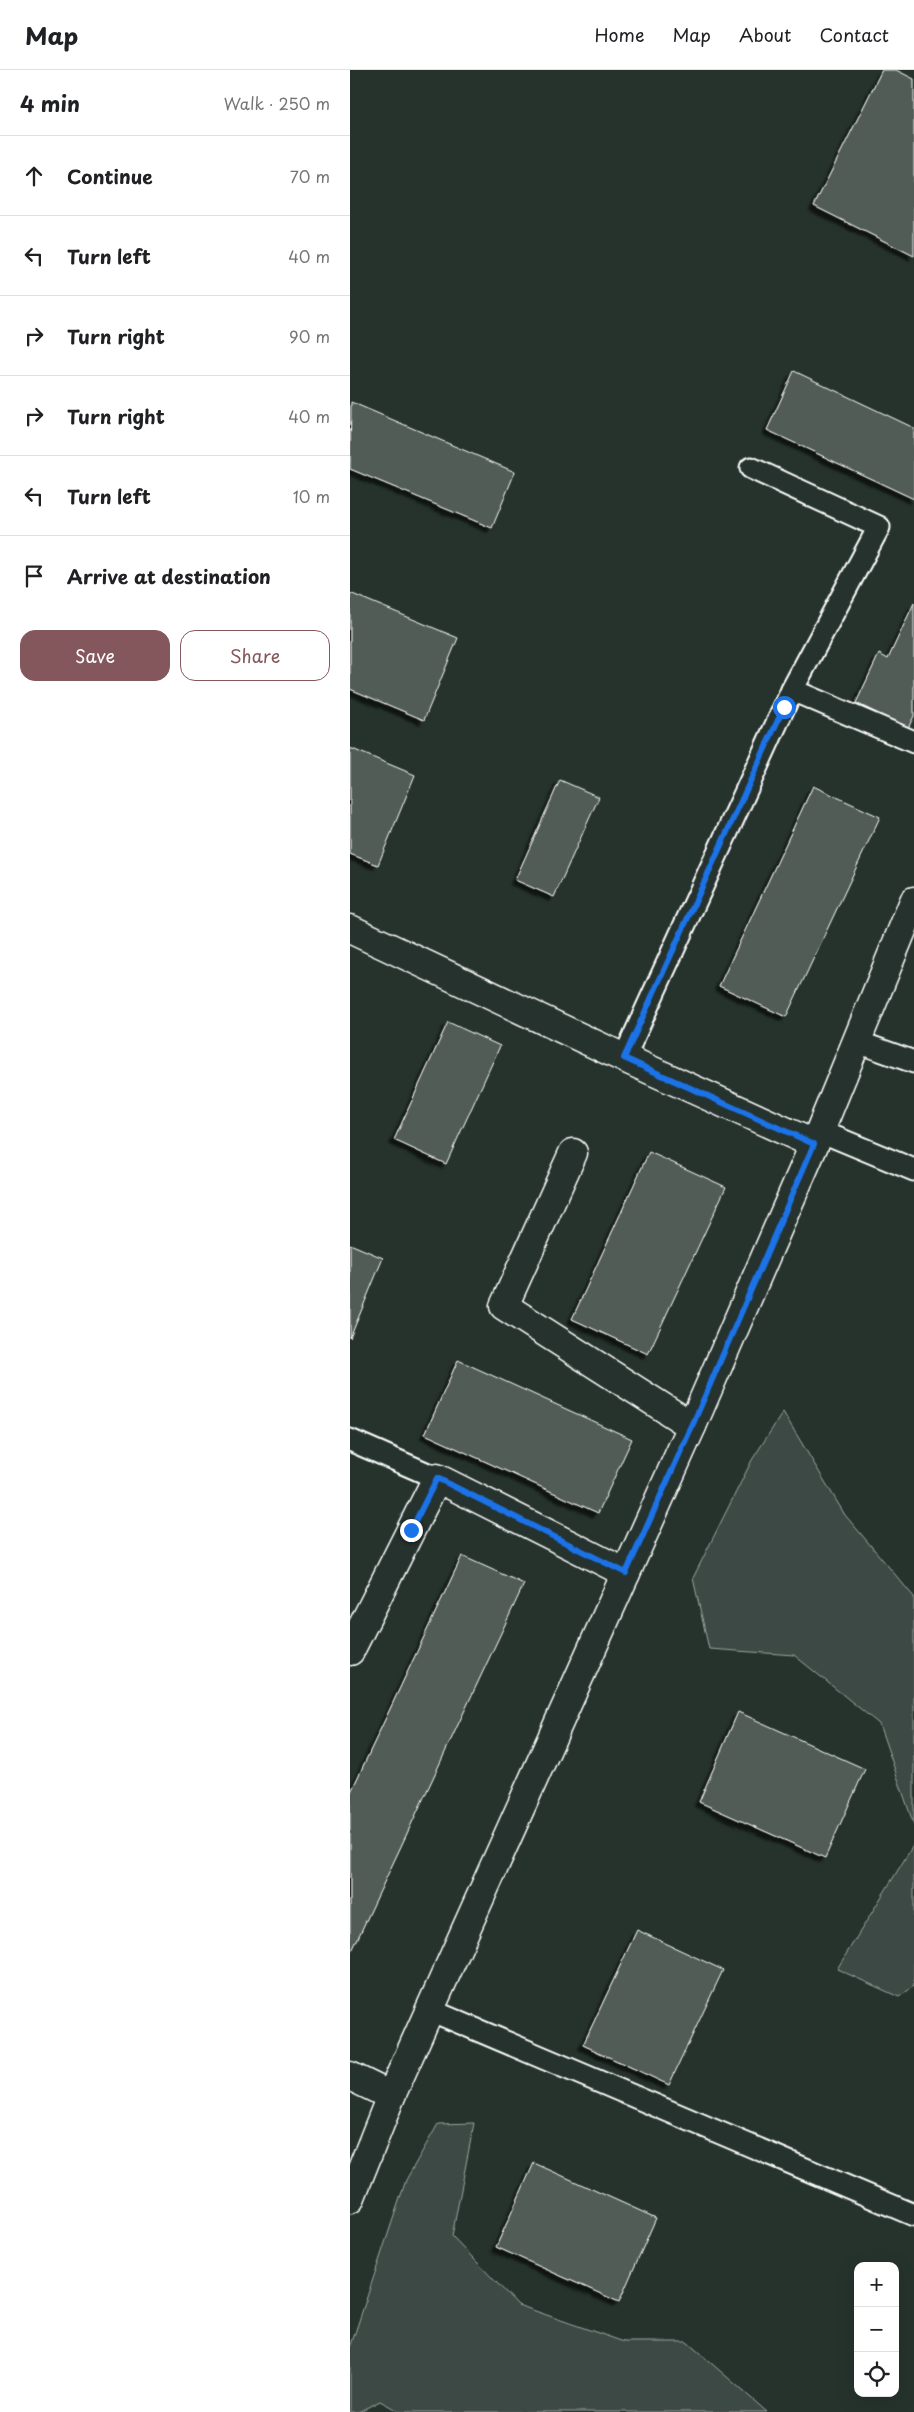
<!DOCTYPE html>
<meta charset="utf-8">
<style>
body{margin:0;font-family:"Playpen Sans",sans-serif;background:#f6f6f6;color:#202124}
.controls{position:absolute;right:15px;bottom:15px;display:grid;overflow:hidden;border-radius:10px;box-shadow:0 5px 20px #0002}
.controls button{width:45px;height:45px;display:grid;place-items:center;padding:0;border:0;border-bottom:1px solid #e0e0e0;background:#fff;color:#202124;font:25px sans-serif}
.stop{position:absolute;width:15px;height:15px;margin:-11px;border:4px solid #1a73e8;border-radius:50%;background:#fff}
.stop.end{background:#1a73e8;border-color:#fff;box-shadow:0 1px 5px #0008}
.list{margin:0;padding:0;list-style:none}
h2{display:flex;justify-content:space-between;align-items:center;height:65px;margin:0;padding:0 20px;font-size:21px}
h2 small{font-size:16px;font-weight:400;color:#757577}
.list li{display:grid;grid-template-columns:32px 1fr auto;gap:15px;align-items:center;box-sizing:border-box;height:80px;padding:0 20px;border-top:1px solid #e0e0e0}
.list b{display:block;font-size:19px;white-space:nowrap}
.list em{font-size:16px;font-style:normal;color:#757577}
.actions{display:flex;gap:10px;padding:15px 20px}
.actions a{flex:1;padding:11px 0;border:1px solid #84575d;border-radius:15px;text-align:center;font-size:18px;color:#84575d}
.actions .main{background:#84575d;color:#fff}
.icon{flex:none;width:28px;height:28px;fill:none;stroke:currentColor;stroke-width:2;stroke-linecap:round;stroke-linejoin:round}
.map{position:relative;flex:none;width:564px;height:2342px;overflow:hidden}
header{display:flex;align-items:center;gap:30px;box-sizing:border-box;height:70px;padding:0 25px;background:#fff;border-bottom:1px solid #e0e0e0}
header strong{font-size:24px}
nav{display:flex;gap:28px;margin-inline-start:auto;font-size:18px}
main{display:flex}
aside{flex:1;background:#fff}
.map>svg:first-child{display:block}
.green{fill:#3e4944;stroke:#9ea4a2}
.building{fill:#515c57;stroke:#fff;filter:url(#shadow)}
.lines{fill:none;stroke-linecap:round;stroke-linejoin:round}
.lane-casing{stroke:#fff;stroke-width:25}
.street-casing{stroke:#fff;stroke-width:31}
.secondary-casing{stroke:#fff;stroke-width:31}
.lane{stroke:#26332d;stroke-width:21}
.street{stroke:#26332d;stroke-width:28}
.secondary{stroke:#26332d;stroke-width:28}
.route{stroke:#1a73e8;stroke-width:6}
</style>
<header>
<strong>Map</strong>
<nav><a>Home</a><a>Map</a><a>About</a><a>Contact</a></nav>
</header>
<main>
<aside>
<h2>4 min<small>Walk · 250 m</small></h2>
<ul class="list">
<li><svg class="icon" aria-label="ahead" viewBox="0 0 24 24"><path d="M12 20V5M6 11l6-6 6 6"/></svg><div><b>Continue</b></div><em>70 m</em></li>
<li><svg class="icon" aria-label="left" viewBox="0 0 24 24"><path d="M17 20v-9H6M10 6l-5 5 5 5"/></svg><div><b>Turn left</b></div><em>40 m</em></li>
<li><svg class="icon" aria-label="right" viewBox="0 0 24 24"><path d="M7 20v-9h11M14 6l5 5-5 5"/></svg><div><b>Turn right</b></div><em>90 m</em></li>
<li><svg class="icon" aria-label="right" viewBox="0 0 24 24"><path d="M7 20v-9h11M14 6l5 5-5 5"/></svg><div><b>Turn right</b></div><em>40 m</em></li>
<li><svg class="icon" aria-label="left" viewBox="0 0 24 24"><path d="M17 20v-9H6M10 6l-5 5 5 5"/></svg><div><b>Turn left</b></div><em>10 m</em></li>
<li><svg class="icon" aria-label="arrive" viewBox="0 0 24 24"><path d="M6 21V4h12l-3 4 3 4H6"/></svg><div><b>Arrive at destination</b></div></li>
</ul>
<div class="actions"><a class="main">Save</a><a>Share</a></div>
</aside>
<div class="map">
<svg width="564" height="2342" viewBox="0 0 564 2342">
<defs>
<filter id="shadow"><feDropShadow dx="-4.5" dy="4.5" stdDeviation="1" flood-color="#0009"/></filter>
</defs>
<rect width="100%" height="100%" fill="#26332d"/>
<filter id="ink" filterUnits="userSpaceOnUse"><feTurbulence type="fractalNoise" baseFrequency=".02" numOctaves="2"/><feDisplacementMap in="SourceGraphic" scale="10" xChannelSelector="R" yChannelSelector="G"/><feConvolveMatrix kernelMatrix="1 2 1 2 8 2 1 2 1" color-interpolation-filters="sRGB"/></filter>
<g filter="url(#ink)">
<g class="green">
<path d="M433,1342L495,1445L564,1527V1755L529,1654L444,1585L359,1579L343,1508L402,1390Z"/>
<path d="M564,1774V1916L549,1927L487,1899Z"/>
<path d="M124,2053L102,2166L168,2235L274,2272H337L417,2342H50L30,2331L8,2342H0V2278L56,2110L88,2054Z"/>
</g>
<g class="building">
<path d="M532,0H546L564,9V186L464,136Z"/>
<path d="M444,301L564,358V429L417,360Z"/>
<path d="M1,332L165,402L142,458L0,399Z"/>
<path d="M0,523L108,568L74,650L0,619Z"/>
<path d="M564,533V646L558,658L506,633L529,584L538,589Z"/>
<path d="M0,678L65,705L28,795L0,784Z"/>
<path d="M210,710L249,727L204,827L165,810Z"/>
<path d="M463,716L530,747L436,947L369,916Z"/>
<path d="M98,952L150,976L96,1094L44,1070Z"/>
<path d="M299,1082L376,1117L298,1284L222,1249Z"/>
<path d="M0,1174L33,1188L0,1268Z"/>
<path d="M108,1290L282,1369L248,1443L75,1364Z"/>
<path d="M112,1486L174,1514L0,1885V1724Z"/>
<path d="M388,1642L515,1699L475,1788L349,1732Z"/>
<path d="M287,1860L373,1900L319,2015L233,1975Z"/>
<path d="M184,2093L306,2148L269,2232L146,2177Z"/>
</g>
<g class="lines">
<g class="lane-casing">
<g id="lane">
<path d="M401,398L529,457L442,620L564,672"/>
<path d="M505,971L564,992"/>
<path d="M274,988L442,620"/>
<path d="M470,1061L564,1100"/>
<path d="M0,1370L87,1408"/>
<path d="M80,1940L564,2145"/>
</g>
</g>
<g class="street-casing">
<g id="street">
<path d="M0,859L274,988L464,1074"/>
<path d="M223,1083L154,1236L342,1356"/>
<path d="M0,1581L87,1408L276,1503"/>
<path d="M0,2006L41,2026"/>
</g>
</g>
<g class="secondary-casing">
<path id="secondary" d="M0,2129L41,2026L342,1356L470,1061L564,831"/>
</g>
<use href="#lane" class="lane"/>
<use href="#street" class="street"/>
<use href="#secondary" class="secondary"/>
</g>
</g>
<g class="lines" filter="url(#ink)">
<path class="route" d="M61,1460L87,1408L276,1503L342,1356L464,1074L274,988L434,637"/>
</g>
</svg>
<div class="controls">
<button>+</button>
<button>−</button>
<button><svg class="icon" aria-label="locate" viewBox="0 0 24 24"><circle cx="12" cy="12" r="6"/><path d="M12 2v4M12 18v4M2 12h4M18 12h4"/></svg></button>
</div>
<div class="stop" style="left:434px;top:637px"></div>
<div class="stop end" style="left:61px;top:1460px"></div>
</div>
</main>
